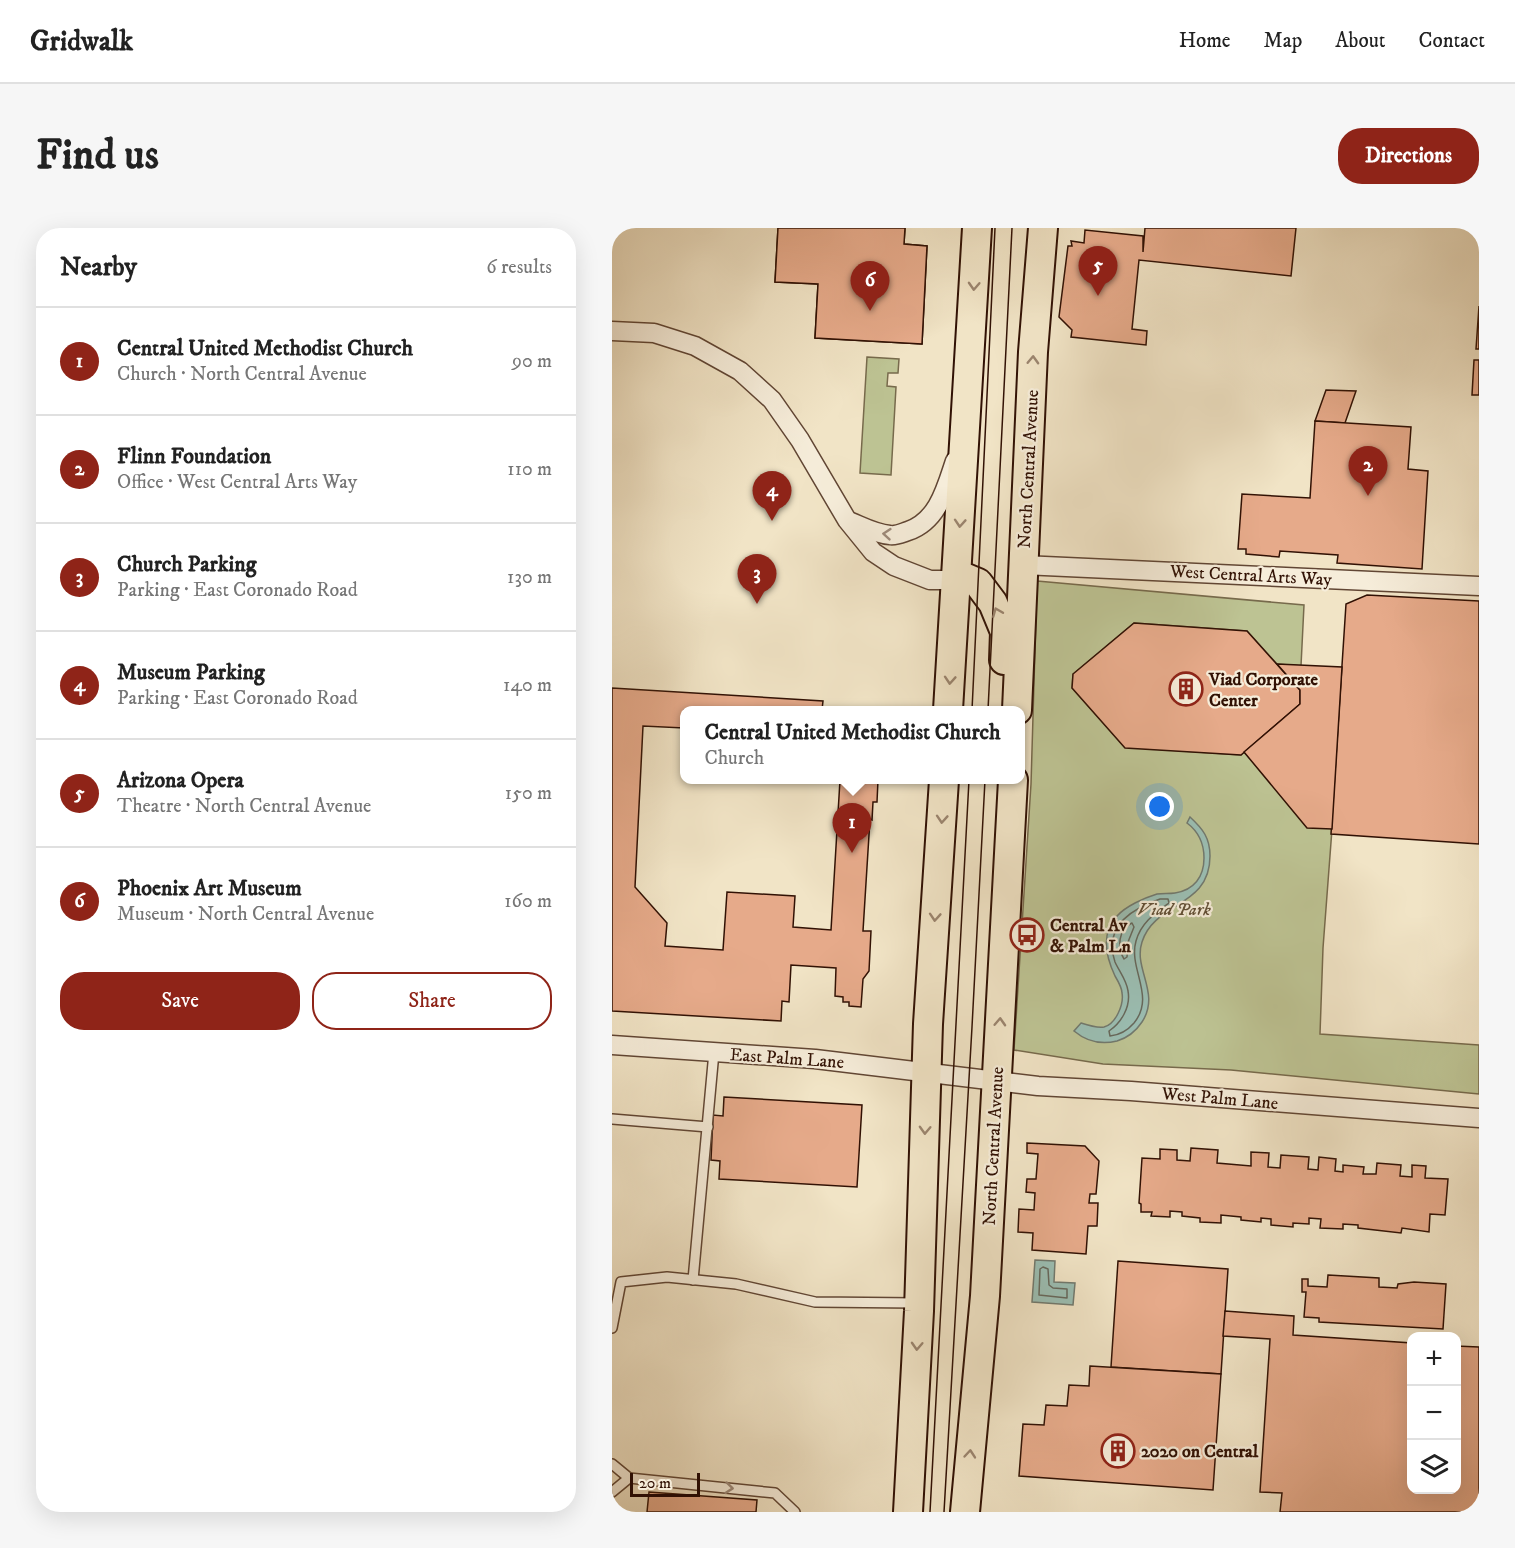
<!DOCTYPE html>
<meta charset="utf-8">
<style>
body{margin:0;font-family:"IM FELL DW Pica",serif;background:#f6f6f6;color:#222}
.controls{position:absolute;right:18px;bottom:18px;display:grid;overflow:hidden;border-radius:12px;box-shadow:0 6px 24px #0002}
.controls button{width:54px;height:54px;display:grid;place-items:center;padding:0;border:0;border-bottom:2px solid #e0e0e0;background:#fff;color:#222;font:30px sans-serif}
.scale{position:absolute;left:18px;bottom:15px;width:70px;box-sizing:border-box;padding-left:6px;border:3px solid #311104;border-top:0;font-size:16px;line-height:21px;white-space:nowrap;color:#311104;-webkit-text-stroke:4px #f6edda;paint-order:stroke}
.you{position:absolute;left:548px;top:579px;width:21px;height:21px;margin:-15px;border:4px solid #fff;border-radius:50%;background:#1a73e8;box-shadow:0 0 0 9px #1a73e833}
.badge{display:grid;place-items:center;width:39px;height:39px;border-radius:50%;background:#8f2418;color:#fff;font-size:20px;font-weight:700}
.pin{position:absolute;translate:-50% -50px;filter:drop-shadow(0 2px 3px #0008)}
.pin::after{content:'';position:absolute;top:32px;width:21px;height:18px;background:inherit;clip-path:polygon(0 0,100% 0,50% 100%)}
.popup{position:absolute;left:68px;top:478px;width:345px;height:78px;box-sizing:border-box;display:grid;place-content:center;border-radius:12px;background:#fff;filter:drop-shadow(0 2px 4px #0005);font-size:20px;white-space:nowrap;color:#767676}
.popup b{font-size:22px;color:#222}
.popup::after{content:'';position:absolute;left:50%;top:100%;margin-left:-12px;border:12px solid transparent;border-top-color:#fff}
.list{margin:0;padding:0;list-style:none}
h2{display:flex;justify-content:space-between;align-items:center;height:78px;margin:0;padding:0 24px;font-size:26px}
h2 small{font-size:20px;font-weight:400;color:#767676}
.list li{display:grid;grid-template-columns:39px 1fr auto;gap:18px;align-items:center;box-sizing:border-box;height:108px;padding:0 24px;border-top:2px solid #e0e0e0}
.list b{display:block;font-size:22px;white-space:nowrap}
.list p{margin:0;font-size:20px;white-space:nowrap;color:#767676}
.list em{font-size:20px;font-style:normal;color:#767676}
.actions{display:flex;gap:12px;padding:18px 24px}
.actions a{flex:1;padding:14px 0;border:2px solid #8f2418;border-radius:24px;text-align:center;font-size:21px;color:#8f2418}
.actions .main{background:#8f2418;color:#fff}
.icon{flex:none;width:33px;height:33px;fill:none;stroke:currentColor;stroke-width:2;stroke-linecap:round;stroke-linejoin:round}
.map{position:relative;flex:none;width:867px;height:1284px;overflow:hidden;border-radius:24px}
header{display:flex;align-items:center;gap:36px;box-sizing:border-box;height:84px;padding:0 30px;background:#fff;border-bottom:2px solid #e0e0e0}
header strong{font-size:28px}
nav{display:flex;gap:33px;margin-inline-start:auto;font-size:21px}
.intro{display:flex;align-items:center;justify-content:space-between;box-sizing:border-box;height:144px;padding:0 36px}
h1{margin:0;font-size:42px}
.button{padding:15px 27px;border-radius:24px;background:#8f2418;color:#fff;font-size:21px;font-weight:700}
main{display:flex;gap:36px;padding:0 36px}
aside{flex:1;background:#fff;border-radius:24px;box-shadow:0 6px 24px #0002}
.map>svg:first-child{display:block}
.green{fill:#bdc393;stroke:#776a4c;stroke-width:1.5}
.water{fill:#9bbfb4;stroke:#71796e;stroke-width:1.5}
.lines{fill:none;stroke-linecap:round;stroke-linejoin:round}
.shore{stroke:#66685c;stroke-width:1.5}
.building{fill:#e6aa8a;stroke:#311104;stroke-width:1.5}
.service-casing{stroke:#614634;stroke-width:12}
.minor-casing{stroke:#614634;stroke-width:21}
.primary-casing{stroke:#311104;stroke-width:32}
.service{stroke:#f6edda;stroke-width:9}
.minor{stroke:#f6edda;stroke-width:18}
.primary{stroke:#f1e4c6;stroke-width:28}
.tram{stroke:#311104;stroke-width:1.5}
.oneway{stroke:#9b856f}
.oneway2{stroke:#9d8a7a}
.labels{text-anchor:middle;stroke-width:4.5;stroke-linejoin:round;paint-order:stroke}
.street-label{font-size:18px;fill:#311104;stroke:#f6edda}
.poi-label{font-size:18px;font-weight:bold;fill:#311104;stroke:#f6edda;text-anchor:start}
.park-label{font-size:18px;font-style:italic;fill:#624f36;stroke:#f6edda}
</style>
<header>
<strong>Gridwalk</strong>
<nav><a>Home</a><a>Map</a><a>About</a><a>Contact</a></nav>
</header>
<div class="intro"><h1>Find us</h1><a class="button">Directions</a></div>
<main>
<aside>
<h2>Nearby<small>6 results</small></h2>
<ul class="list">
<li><span class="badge">1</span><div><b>Central United Methodist Church</b><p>Church · North Central Avenue</p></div><em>90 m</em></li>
<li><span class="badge">2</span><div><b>Flinn Foundation</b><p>Office · West Central Arts Way</p></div><em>110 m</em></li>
<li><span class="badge">3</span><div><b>Church Parking</b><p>Parking · East Coronado Road</p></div><em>130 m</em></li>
<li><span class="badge">4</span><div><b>Museum Parking</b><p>Parking · East Coronado Road</p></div><em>140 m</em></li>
<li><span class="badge">5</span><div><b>Arizona Opera</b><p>Theatre · North Central Avenue</p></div><em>150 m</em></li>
<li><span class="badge">6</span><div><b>Phoenix Art Museum</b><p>Museum · North Central Avenue</p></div><em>160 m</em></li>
</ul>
<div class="actions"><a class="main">Save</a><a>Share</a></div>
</aside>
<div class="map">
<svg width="867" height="1284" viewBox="0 0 867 1284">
<rect width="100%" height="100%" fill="#f1e4c6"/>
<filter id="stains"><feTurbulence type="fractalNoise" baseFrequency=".00333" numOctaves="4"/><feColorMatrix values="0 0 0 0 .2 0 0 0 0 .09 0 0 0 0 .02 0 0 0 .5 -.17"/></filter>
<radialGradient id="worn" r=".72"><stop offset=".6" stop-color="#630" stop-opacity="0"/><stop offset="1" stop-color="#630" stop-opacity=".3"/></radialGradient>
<g class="green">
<path d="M255,129L287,131L286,145H276L275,158L284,159L279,247L248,245Z"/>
<path d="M425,353L692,377L689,438L665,436L635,403L522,395L461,446L460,460L513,519L629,527L632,524L720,601L711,720L708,806L867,817V866L619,842L491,836L402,822L419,556Z"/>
</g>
<g class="water">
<path d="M578,589C591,601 598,610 598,628C598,680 543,673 530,714C521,741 549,765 530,794C524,803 515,810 505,813C489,817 474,813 462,803L469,795C475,797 485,800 492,799C504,796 512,776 510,765C510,760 506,753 503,748C494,729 488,706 505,688C514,678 532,670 545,666C551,665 557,666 563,665C582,662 592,649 592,630C592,615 587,604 575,595Z"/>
<path d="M423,1032L443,1033L442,1054L463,1055L461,1077L420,1074Z"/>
</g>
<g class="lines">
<g class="shore">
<path d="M548,671H556L557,675C542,686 529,695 524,713C516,741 544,768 522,795C516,802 508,807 498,808L497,803C509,795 519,779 516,763C515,753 507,743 503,734C491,699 519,681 548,671Z"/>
<path d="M520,695L522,699L516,714L515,729L512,731C505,720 506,701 520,695Z"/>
<path d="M431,1039L436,1041L437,1057L441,1060L455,1061V1070L427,1067L428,1041Z"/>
</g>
</g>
<g class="building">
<path d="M166,0H293L292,16L315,18L310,116L203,110L206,56L163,54Z"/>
<path d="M166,0H293L292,16L315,18L310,116L203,110L206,56L163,54Z"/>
<path d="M533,0H684L679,48L527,32L520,101L535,103L534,117L459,109L460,102L447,89L456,18H460L459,13L472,15L473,2L531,8V24Z"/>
<path d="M867,78V121H864Z"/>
<path d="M862,132H867V167H860Z"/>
<path d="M714,162L744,163L733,195L703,193Z"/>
<path d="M703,193L799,199L796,241L816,243L810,341L725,335L726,327L668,323L667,329L634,326V321H626L630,266L698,270Z"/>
<path d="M755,367L867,373V616L719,606L734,376Z"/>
<path d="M522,395L635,403L688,462V476L629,527L513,520L460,460L461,446Z"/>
<path d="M665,436L730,439L720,601L695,600L632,524L688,476V462Z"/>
<path d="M0,460L211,473L210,482H72V500L31,498L23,659L55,695L53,718L111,722L115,664L183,668L181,699L219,702L228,552H266L265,574H261L260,592L258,591L251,703H259L257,743L251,751L249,779L237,778V774H231V769L223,768L224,740L179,737L177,774L170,773L169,793L0,783Z"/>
<path d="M112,869L250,877L245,959L107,951L108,933L99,932L101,887L111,888Z"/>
<path d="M415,915L473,918L487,933L484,966H478L477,975H486L485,998H476L474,1026L420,1022L421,1005L406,1004L407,981L422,982L423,965L414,964L415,951H424L426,926L415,925Z"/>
<path d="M579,920L606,922L605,935L639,938V924L657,925L656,939L668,940L669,927L697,929L696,941L706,942L707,929L724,931L723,943L731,944V937L752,939L751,946H764L765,935L789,937L788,948L800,949V937L814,938L813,950L836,951L833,987L818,986L817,1004L790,1000L789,1005L746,1000V997L731,996V1001L708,1000L709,991L697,990V996L681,995V999L659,997V991L649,990V994L629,992V989L609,987V995L588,994V990L570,988V984L558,983V989L539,988L540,984H529V976L527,975L530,930L548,931V921L565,922V932L578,933Z"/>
<path d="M506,1033L616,1041L609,1146L499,1139Z"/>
<path d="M716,1047L767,1050V1059L785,1060L786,1056L802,1054L834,1056L831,1101L707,1094V1090L692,1089L694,1064H690V1051H696V1058L715,1059Z"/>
<path d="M613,1083L682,1088L681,1107L800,1115V1262H844V1118L867,1119V1284H668L670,1265L648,1264L658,1111L611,1108Z"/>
<path d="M478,1138L609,1146L601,1262L407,1248L411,1196L432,1197L434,1177L455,1178L457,1157L477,1158Z"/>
<path d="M37,1264L145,1272L144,1284H35Z"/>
</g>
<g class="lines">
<g class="service-casing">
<g id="service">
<path d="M0,891L96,899"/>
<path d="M81,1052L102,824"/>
<path d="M0,1100L9,1054L55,1049L124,1056L203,1074L304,1075"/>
<path d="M0,1236L17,1250L163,1265L183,1284"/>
<path d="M0,1264L17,1250"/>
</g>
</g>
<g class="minor-casing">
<g id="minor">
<path d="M0,103L42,105L83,118L128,143L160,172L188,212L235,292L261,324L282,338L318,352H345"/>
<path d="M239,294C251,299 264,306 278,307C284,308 290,305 296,303C326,293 334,260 343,233"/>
<path d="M411,337L867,358"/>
<path d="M0,817L203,831L426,858L519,863L867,890"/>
</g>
</g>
<g class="primary-casing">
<g id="primary">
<path d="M345,352L354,350L366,355L381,375L393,404L392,432"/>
<path d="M336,482L365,0"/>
<path d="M405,482L421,124L431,0"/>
<path d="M296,1284L307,1083L316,796L332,552"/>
<path d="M353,1284L373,1068L401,552"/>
</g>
</g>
<use href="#service" class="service"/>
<use href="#minor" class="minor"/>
<use href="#primary" class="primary"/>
<g class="tram">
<path d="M360,482L383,0"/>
<path d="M376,482L400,0"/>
<path d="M318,1284L357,552"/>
<path d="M332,1284L360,799L373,552"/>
</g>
</g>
<defs><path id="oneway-chevron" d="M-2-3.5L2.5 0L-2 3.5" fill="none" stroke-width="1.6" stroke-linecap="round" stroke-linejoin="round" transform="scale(1.5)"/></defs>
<g class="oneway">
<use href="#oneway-chevron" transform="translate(362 58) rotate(93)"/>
<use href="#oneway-chevron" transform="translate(421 132) rotate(-88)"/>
<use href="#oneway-chevron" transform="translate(348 295) rotate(94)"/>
<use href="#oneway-chevron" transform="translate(385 384) rotate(-112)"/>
<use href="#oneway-chevron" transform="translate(338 452) rotate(94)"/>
<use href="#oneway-chevron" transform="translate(330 591) rotate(94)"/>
<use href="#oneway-chevron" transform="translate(323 689) rotate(94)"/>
<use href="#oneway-chevron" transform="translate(388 794) rotate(-87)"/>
<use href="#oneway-chevron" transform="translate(313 902) rotate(92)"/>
<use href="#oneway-chevron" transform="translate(305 1118) rotate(93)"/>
<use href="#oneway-chevron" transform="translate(358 1226) rotate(-85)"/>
</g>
<g class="oneway2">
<use href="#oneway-chevron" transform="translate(275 306) rotate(-175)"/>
<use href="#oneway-chevron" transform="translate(117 1260) rotate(6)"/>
</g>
<defs>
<g id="building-ring" transform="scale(1.725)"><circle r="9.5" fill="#f6edda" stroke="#8f2418" stroke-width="1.5"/><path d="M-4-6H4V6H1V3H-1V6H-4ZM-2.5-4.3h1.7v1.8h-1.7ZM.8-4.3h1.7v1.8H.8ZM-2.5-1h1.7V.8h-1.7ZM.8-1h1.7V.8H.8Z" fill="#8f2418"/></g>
<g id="bus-ring" transform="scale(1.725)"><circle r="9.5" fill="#f6edda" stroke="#8f2418" stroke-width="1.5"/><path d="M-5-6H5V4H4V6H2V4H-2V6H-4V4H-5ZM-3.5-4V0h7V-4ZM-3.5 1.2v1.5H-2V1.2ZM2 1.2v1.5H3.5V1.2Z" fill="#8f2418"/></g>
</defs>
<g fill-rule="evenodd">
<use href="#building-ring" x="574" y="461"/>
<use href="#bus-ring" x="415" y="707"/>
<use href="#building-ring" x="506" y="1223"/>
</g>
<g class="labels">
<g class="street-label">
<text transform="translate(416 241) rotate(-87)" y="6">North Central Avenue</text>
<text transform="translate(639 347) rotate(3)" y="6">West Central Arts Way</text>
<text transform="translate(175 830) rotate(4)" y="6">East Palm Lane</text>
<text transform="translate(608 870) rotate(5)" y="6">West Palm Lane</text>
<text transform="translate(381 918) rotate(-87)" y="6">North Central Avenue</text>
</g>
<g class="poi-label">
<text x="597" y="457">Viad Corporate<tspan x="597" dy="21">Center</tspan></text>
<text x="438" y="703">Central Av<tspan x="438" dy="21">&amp; Palm Ln</tspan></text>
<text x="529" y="1229">2020 on Central</text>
</g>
<g class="park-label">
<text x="562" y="687">Viad Park</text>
</g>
</g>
<rect width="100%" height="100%" filter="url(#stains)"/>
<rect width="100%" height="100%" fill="url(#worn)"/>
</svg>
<div class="controls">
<button>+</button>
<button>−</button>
<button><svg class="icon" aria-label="layers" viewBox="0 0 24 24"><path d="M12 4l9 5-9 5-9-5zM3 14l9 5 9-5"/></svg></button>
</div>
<div class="scale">20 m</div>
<div class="you"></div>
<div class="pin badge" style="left:240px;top:625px">1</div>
<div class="popup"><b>Central United Methodist Church</b>Church</div>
<div class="pin badge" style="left:756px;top:268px">2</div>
<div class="pin badge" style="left:145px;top:376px">3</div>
<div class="pin badge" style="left:160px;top:293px">4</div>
<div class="pin badge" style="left:486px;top:68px">5</div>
<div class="pin badge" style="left:258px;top:83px">6</div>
</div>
</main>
